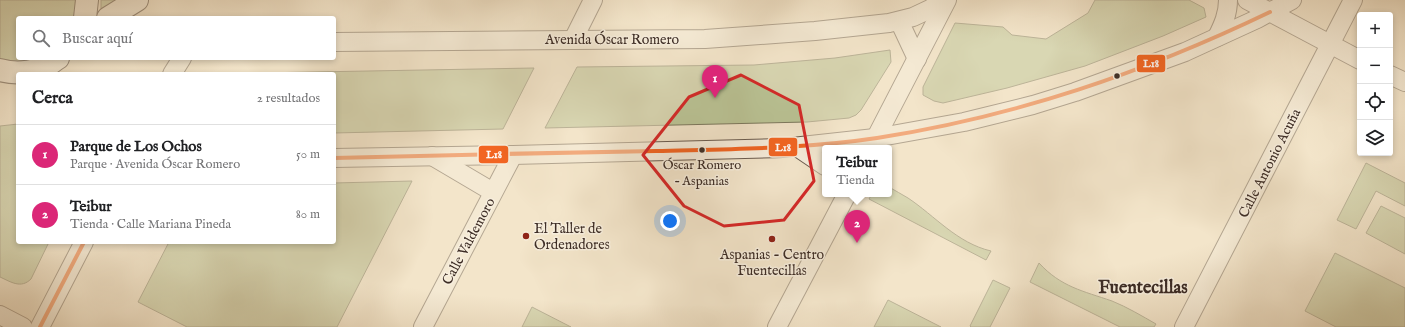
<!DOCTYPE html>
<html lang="es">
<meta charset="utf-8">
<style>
body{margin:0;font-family:"IM FELL English",serif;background:#f6f6f6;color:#202124}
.controls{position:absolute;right:12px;top:12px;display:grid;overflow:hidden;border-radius:4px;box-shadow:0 2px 6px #0003}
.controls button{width:36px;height:36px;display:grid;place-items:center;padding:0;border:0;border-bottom:1px solid #e0e0e0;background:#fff;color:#202124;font:20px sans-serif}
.you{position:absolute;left:670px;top:221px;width:14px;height:14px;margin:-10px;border:3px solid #fff;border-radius:50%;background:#1a73e8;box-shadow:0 0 0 6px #1a73e833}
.badge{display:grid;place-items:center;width:26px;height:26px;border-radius:50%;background:#db2777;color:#fff;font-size:13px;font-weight:700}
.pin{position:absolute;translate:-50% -33px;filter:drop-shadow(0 1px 2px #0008)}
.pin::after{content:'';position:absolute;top:21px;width:14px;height:12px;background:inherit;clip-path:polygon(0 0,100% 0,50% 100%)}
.popup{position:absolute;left:822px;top:145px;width:70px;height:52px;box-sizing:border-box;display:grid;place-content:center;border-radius:4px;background:#fff;filter:drop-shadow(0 1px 3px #0005);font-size:13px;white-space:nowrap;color:#757577}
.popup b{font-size:15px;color:#202124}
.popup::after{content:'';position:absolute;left:50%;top:100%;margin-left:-8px;border:8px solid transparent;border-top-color:#fff}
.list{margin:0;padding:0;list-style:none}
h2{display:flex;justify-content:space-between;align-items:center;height:52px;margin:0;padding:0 16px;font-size:17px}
h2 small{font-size:13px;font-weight:400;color:#757577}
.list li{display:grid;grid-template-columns:26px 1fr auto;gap:12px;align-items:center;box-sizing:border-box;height:60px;padding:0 16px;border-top:1px solid #e0e0e0}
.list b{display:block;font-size:15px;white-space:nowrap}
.list p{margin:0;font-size:13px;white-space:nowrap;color:#757577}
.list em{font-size:13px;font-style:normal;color:#757577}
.icon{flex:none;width:22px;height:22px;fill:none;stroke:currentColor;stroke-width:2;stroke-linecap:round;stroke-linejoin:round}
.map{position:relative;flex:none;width:1405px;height:327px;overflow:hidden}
.search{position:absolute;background:#fff;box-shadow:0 2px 6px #0003;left:16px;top:16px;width:320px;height:44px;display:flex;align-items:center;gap:10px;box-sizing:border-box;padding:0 14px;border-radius:4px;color:#757577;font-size:15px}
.panel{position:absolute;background:#fff;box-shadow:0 2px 6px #0003;left:16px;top:72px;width:320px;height:172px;border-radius:4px}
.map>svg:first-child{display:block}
.green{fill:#bbc597;stroke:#7c795e}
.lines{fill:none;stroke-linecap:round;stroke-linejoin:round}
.minor-casing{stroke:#6a5b4f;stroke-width:20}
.secondary-casing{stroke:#3d2d26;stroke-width:24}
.minor{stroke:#f7eedd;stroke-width:18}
.secondary{stroke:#f7eedd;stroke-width:22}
.bus-1-casing{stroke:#f7eedd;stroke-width:7}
.bus-1{stroke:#f26522;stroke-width:4}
.marked{fill:none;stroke:#d62828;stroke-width:3;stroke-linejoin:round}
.bus-dot{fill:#3d2d26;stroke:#f7eedd;stroke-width:1.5}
.poi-dot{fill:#8f2418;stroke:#f7eedd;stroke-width:1.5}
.labels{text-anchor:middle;stroke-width:3;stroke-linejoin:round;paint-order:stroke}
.bus-label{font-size:13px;fill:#3d2d26;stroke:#f7eedd}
.street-label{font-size:14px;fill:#3d2d26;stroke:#f7eedd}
.poi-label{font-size:14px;fill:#3d2d26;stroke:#f7eedd;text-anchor:start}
.district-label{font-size:18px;font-weight:bold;fill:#3d2d26;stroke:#f7eedd}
.line-badge{stroke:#f7eedd;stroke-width:1.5}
.badge-label{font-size:11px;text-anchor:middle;font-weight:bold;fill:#fff}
</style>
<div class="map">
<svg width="1405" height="327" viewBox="0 0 1405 327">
<rect width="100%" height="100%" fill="#f3e5cb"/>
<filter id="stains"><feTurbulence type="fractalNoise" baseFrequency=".005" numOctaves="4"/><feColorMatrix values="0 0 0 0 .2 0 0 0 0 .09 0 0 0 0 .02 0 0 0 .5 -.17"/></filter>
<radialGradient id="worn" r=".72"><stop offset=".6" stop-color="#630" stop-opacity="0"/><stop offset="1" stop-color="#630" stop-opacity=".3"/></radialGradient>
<g class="green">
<path d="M0,0H78L76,18H18V58H41L20,62L0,59Z"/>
<path d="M101,0H122L101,15Z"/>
<path d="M1095,0H1189L1204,8L1206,17L1163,36L1085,66L1007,88L943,103L934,101L923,95V87L955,23L1003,27L1012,35L1046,39L1088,13Z"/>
<path d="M890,50L891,62L861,110L856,115L849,118L807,122L545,128L577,67L754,65L835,58Z"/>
<path d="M534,68L503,129L334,133V74H202Z"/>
<path d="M18,124V242H49L31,279C21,289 11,282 0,277V126Z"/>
<path d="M1366,163L1405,183V206L1376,191L1356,229L1337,220Z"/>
<path d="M412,181L337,327H187L138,302L169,242H334V183Z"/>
<path d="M889,187C895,191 902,194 908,198C935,216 957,243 991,251L986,260L869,199L872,194H889Z"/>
<path d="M1381,206L1405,218V254L1366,233Z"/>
<path d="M1335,253L1405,288V327H1336L1305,311Z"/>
<path d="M1039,263C1061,287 1083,291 1112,301C1127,307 1142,316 1156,324L1154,327H1120L1030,282Z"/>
<path d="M993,280L1010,288L990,327H971L970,326Z"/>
<path d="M888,300L941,327H874Z"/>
<path d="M532,307L571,327H522Z"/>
</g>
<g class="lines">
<g class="minor-casing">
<g id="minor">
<path d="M1247,0L1360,60"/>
<path d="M902,27L917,59"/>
<path d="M1217,37C1223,25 1228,14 1228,0"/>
<path d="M573,40L593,0"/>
<path d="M334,42L705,39L815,31L889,23L913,17L930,9L943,0"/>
<path d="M172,74L182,58"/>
<path d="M1390,75L1405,82"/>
<path d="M797,147L825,166"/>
<path d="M871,147L947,0"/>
<path d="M432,156L493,192"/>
<path d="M334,158L513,155L783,148L875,138L964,122L1033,105L1075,92L1185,52L1257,19L1292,0"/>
<path d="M0,315L23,327"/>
<path d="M40,327L84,242"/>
<path d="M423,327L513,155"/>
<path d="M777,327L847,194"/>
<path d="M1184,327L1353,0"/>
</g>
</g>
<g class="secondary-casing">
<g id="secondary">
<path d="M85,18L87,0"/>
<path d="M108,18L137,0"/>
<path d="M0,70C14,74 31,73 44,67C49,65 53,61 58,58"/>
</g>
</g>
<use href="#minor" class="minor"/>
<use href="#secondary" class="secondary"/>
<g class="bus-1-casing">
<g id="bus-1">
<path d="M334,158C441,155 549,153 656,151C730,149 804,149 877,138C1017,116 1143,73 1270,12"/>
<path d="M40,327L84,242"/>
</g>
</g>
<use href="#bus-1" class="bus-1"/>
</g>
<path d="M0 0H1405V327H0ZM741,75L799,105L814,181L784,220L724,226L684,206L643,155L689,97Z" fill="#f3e5cb" fill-opacity=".55" fill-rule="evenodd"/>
<path class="marked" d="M741,75L799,105L814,181L784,220L724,226L684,206L643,155L689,97Z"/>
<g class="bus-dot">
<circle cx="1117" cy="76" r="3.5"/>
<circle cx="702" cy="150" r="3.5"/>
</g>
<g class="poi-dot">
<circle cx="526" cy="236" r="4"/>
<circle cx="772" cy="239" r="4"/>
</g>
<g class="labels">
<g class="bus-label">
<text x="702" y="169">Óscar Romero<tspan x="702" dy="16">– Aspanias</tspan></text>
</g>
<g class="street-label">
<text x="612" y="44">Avenida Óscar Romero</text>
<text transform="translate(1269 163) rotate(-63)" y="5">Calle Antonio Acuña</text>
<text transform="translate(468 241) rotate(-62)" y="5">Calle Valdemoro</text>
</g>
<g class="poi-label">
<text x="534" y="233">El Taller de<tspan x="534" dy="16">Ordenadores</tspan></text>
<text x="772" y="259" text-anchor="middle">Aspanias - Centro<tspan x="772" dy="16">Fuentecillas</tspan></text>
</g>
<g class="district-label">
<text x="1143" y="293">Fuentecillas</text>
</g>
</g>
<g class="line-badge">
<rect x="1136" y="54" width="30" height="19" rx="4" fill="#f26522"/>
<rect x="768" y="137" width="30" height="20" rx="4" fill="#f26522"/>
<rect x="478" y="145" width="31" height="19" rx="4" fill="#f26522"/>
</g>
<g class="badge-label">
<text x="1151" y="67">L18</text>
<text x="783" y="151">L18</text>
<text x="494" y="158">L18</text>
</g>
<rect width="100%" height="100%" filter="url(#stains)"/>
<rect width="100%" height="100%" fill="url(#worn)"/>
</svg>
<div class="controls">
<button>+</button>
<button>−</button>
<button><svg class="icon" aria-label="locate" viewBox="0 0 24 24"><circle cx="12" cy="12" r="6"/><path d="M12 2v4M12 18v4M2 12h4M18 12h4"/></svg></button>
<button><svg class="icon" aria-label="layers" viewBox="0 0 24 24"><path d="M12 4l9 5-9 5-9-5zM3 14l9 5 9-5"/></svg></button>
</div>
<div class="you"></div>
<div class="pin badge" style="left:715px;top:98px">1</div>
<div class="pin badge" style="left:857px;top:243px">2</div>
<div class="popup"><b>Teibur</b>Tienda</div>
<div class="search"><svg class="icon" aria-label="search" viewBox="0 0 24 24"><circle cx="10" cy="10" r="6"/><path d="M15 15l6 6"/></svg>Buscar aquí</div>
<section class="panel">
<h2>Cerca<small>2 resultados</small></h2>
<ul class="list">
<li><span class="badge">1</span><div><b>Parque de Los Ochos</b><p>Parque · Avenida Óscar Romero</p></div><em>50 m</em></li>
<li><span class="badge">2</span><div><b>Teibur</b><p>Tienda · Calle Mariana Pineda</p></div><em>80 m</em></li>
</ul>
</section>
</div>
